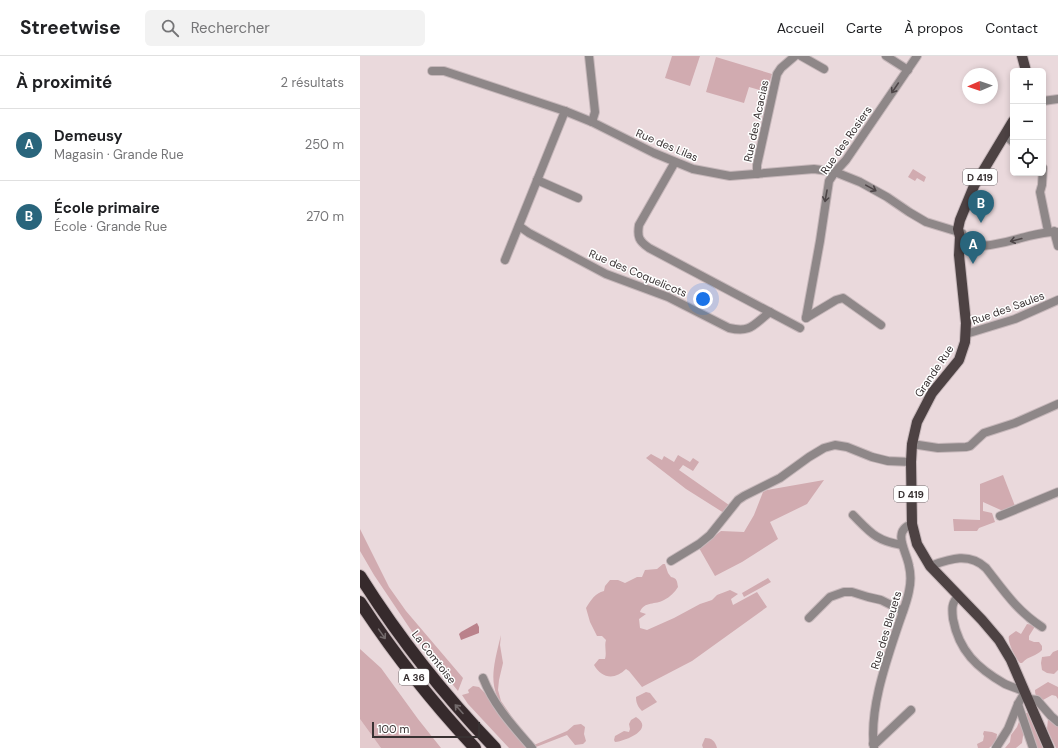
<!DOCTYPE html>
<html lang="fr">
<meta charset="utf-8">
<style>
body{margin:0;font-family:"DM Sans",sans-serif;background:#f2f2f2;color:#202124}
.controls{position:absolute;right:12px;top:12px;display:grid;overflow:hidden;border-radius:6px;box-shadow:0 2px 6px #0003}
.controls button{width:36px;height:36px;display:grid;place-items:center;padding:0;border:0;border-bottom:1px solid #e0e0e0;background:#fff;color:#202124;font:20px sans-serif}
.compass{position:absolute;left:602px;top:12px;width:36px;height:36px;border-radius:50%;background:#fff;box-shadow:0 2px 6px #0003;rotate:268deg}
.scale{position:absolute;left:12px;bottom:10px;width:108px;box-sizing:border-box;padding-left:4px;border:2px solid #383132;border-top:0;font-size:11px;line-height:14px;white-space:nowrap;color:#383132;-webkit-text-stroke:3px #fff;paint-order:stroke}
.you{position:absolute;left:343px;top:243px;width:14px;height:14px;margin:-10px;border:3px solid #fff;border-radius:50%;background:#1a73e8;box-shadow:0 0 0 6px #1a73e833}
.badge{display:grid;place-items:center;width:26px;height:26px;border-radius:50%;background:#29657c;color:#fff;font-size:13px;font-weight:700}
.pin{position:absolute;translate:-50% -33px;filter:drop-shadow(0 1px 2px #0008)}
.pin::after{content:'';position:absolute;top:21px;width:14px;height:12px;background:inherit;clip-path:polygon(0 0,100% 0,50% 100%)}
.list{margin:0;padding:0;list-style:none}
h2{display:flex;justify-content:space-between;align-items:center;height:52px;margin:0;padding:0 16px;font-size:17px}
h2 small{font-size:13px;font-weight:400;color:#757577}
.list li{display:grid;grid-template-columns:26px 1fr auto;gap:12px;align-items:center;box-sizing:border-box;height:72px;padding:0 16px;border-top:1px solid #e0e0e0}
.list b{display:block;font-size:15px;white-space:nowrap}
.list p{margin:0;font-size:13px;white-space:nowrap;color:#757577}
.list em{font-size:13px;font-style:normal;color:#757577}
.icon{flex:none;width:22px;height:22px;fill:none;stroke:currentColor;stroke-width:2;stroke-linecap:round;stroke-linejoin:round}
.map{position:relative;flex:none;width:698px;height:692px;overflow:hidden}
header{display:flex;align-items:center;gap:24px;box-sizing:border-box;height:56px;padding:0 20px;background:#fff;border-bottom:1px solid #e0e0e0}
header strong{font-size:19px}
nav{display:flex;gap:22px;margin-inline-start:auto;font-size:14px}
.search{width:280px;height:36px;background:#f2f2f2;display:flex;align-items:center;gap:10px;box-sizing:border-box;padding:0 14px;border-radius:6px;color:#757577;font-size:15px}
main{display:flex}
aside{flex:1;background:#fff}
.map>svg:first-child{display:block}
.built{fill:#e4cbce}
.green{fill:#d1abb0}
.water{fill:#ba828b}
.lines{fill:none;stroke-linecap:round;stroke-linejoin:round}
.minor-casing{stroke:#c6b7ba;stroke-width:10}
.major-casing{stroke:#c6b7ba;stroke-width:12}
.highway-casing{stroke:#c6b7ba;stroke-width:14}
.minor{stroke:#8e8788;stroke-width:8}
.major{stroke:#4d4243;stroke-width:10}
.highway{stroke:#362a2c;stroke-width:12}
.oneway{stroke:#4e4648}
.oneway2{stroke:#726a6b}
.labels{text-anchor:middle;stroke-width:3;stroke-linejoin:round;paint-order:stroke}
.shield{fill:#fff;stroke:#746f70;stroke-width:1}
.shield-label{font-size:10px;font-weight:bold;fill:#383132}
.street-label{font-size:11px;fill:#383132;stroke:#fff}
</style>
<header>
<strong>Streetwise</strong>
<div class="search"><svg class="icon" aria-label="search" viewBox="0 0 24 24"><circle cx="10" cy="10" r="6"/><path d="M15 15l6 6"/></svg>Rechercher</div>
<nav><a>Accueil</a><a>Carte</a><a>À propos</a><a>Contact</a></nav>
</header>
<main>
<aside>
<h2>À proximité<small>2 résultats</small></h2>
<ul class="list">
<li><span class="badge">A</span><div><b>Demeusy</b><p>Magasin · Grande Rue</p></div><em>250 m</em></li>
<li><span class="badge">B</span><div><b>École primaire</b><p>École · Grande Rue</p></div><em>270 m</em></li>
</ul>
</aside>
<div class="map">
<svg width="698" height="692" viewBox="0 0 698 692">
<rect width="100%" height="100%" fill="#ead9dc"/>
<path class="built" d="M0,663L21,692H0Z"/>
<g class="green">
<path d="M312,0H340L330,30L305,22Z"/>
<path d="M356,1L412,18L407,36L389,31L384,47L346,36Z"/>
<path d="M553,113L566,121L564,126L557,122L555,125L548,121Z"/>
<path d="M291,398L302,404L304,400L314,406L318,399L330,406L333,402L339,406L333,415L323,409L319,414L369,449L364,457L326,433L286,402Z"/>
<path d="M643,419L655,450L643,455L623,446V455L632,457L635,466L619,472L617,475H594L593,463L620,464V428Z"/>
<path d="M464,424L447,448L410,466L418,483L382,506L355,520L339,492L361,475L384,476L394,459L403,436L407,434Z"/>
<path d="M0,473L29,531L46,555L103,622L98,635L63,592L14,519L0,495Z"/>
<path d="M303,508H305L308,517L311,521C317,522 317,525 318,531C315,536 310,541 304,544C296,549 284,545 280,556L286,558L279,563L280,572L287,574L314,562L340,548L352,544L357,539L370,534L378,538L371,543L373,549L397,536L407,551L332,605L282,631L269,615L266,613C255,624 242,623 234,609L239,603H245C247,596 244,590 246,584L242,580H237L230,566L226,552C231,544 235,537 244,535L245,530L250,524H258L265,527L277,521H282L285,514L297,513Z"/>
<path d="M408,522L411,526L384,541L382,537Z"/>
<path d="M667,568L674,569V572L669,580V584L674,586H679L682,590V594C677,600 668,600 662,607H660C656,603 647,586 649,580L656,575L661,578Z"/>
<path d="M141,579L140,589L143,607L139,624L138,634L141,645L161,674C128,637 129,626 141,579Z"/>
<path d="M0,593L21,612L58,663L81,692H21L0,663Z"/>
<path d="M698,594V614L694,618L687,617L682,614L681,607L682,601L690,600L693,596Z"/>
<path d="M688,626L698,631V643L696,640L692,639L683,644C677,642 675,640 675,634Z"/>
<path d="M113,630L119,631L129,641L141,662L167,692H149L108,648L102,639L109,637L108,634Z"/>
<path d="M286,636L290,637L297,646L282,655C278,651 276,647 276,641Z"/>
<path d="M668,656L683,692H677L665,658Z"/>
<path d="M276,661C295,673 266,685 255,686L254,684L255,680L264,675L269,676L270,673L269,668L271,664Z"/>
<path d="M660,663L665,677L663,680L662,687L656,692H645L650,686L651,679L657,671Z"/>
<path d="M688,663L698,668V692H696L687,673Z"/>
<path d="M221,668L225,671L224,678L226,685L223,688L215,689L207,679L176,691L174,689L207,675L214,669Z"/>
<path d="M624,675L632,676L637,678L636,686L629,692H618L617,688L623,685L624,680L623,678Z"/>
<path d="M345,682C352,682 355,685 357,692H343L342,689Z"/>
</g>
<path class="water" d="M117,567L119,571V577L101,584L99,578L101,576Z"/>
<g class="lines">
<g class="minor-casing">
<g id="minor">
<path d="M229,0L235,56L232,66"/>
<path d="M441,0L464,13"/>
<path d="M526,0L548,14"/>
<path d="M72,15H84L205,55L232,66L294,97L333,113L370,120L454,113L475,116L500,126L527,141L549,156L566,166L602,177"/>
<path d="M683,45L698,43"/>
<path d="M648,82L653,86"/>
<path d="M315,106L279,169C277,181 279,185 289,192L440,272"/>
<path d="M683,112L682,129L680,136L688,175"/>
<path d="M397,118V109L417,18L421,12L435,0"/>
<path d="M177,124L218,142"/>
<path d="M159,170L169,177L246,218L308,241L369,272C391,277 393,269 410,256"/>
<path d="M694,175L698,190"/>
<path d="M599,190C620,192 641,188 661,182C674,179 685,175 698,176"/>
<path d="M145,204L205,55"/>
<path d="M446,262L460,185L469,125L475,116L486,104L557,0"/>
<path d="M446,262L476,244L483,242L521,269"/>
<path d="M606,278L655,263L698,244"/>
<path d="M552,388L578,392L606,391L610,390L624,377L655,367L698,348"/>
<path d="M493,459C510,476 516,485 542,489"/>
<path d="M640,460L698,436"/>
<path d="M311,505L339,488L350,479L378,444L384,440L420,422L449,401L464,392L475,389L487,391L512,401L528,405L551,406"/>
<path d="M570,510C590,503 609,496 626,512C644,535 657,555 682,571"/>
<path d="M599,540C591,546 592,554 593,563C599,595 617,612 645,628C652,631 659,633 665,636L658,648L648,673L636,692"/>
<path d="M449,562L470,541L484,536H492L508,541L521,544L543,555"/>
<path d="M123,622C134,650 153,670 172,692"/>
<path d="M669,643L677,644L691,660L698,666"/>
<path d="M658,648L673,692"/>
<path d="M513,688L516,687L551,654"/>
<path d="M514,692C509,654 526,606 538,570C542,558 547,546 549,535C551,526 551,518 549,510C547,496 531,475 552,468"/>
</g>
</g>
<g class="major-casing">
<g id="major">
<path d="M662,0L666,15"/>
<path d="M653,65L614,130L600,164L598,173L600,181L599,199L606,267L605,286L599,304L572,337L557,366L552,388L551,406L552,468L557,488L570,510L622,564L639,584L651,604L689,692"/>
</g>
</g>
<g class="highway-casing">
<g id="highway">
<path d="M0,520C39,582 84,639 135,692"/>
<path d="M0,546C34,598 73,647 115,692"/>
</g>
</g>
<use href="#minor" class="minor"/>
<use href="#major" class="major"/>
<use href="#highway" class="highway"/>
</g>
<defs><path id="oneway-shaft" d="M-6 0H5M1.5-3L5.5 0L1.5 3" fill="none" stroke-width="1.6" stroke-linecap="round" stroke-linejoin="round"/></defs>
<g class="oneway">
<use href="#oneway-shaft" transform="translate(535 32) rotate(124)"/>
<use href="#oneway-shaft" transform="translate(511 132) rotate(29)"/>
<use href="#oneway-shaft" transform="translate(466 140) rotate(100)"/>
<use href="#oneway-shaft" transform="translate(656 184) rotate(166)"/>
</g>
<g class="oneway2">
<use href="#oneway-shaft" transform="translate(22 578) rotate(55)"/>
<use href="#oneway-shaft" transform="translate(99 653) rotate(-132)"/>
</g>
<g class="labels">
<g class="shield">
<rect x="603" y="113" width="34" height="16" rx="3"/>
<rect x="534" y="430" width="34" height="16" rx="3"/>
<rect x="39" y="613" width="30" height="16" rx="3"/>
</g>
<g class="shield-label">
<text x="620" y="125">D 419</text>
<text x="551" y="442">D 419</text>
<text x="54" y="625">A 36</text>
</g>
<g class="street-label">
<text transform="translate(396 65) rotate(-78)" y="4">Rue des Acacias</text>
<text transform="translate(486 84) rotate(-55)" y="4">Rue des Rosiers</text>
<text transform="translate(307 89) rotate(23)" y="4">Rue des Lilas</text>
<text transform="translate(278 217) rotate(23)" y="4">Rue des Coquelicots</text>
<text transform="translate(648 252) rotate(-20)" y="4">Rue des Saules</text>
<text transform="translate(574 315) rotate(-56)" y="4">Grande Rue</text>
<text transform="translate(526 574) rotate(-73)" y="4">Rue des Bleuets</text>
<text transform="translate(74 601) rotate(52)" y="4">La Comtoise</text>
</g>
</g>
</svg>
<div class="controls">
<button>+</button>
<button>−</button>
<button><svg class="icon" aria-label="locate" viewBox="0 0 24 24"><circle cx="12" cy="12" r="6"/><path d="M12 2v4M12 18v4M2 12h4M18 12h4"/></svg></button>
</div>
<svg class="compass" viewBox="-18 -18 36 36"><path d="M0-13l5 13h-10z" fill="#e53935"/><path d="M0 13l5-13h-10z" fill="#757577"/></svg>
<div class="scale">100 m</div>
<div class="you"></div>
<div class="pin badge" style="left:613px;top:208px">A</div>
<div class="pin badge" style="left:621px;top:167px">B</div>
</div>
</main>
